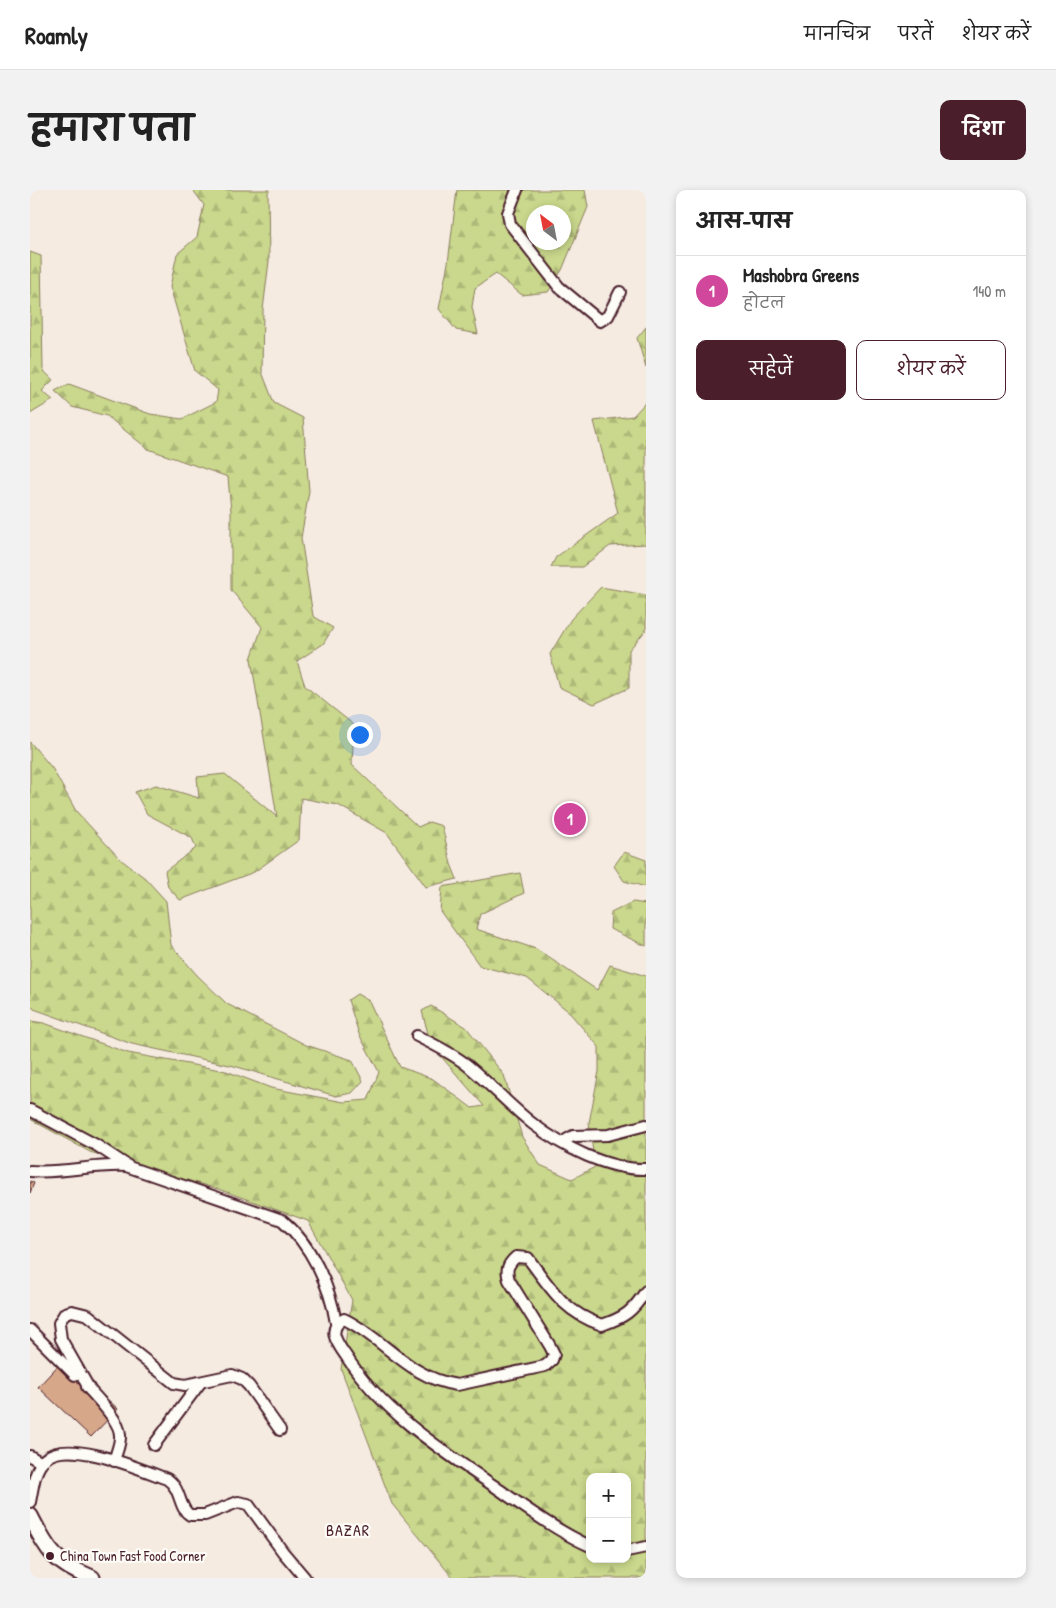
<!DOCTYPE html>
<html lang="hi">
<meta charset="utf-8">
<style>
body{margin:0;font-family:"Patrick Hand","Playpen Sans Deva",sans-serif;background:#f2f2f2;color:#222}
.controls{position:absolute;right:15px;bottom:15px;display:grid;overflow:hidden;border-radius:10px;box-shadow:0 2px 8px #0003}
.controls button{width:45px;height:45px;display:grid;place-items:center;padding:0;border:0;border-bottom:1px solid #e0e0e0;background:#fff;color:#222;font:25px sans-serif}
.compass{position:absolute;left:496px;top:15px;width:45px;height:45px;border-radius:50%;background:#fff;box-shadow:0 2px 8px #0003;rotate:328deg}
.you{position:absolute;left:329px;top:544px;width:18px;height:18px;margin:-12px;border:4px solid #fff;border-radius:50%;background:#1a73e8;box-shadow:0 0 0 8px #1a73e833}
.badge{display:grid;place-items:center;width:32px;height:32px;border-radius:50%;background:#4a1f2b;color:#fff;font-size:16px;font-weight:700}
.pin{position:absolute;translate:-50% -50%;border:2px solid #fff;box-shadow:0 1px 5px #0006}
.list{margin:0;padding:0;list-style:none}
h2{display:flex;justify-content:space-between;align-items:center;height:65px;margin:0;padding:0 20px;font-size:21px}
h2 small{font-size:16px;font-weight:400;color:#767676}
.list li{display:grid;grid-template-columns:32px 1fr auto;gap:15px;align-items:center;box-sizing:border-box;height:70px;padding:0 20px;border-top:1px solid #e0e0e0}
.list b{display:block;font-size:19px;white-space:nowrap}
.list p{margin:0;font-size:16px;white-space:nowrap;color:#767676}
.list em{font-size:16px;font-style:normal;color:#767676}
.actions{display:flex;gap:10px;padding:15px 20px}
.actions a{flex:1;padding:11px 0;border:1px solid #4a1f2b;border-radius:10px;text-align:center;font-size:18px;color:#4a1f2b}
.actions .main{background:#4a1f2b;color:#fff}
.map{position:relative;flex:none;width:616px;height:1388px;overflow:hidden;border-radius:10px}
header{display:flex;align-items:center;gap:30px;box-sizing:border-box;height:70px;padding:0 25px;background:#fff;border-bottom:1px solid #e0e0e0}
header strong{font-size:24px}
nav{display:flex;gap:28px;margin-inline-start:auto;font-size:18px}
.intro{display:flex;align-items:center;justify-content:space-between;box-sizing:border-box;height:120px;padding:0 30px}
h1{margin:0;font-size:35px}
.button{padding:12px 22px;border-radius:10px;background:#4a1f2b;color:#fff;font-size:18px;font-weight:700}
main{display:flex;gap:30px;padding:0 30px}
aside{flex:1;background:#fff;border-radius:10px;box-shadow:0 2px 8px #0003}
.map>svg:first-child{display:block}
.forest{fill:url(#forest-firs);stroke:#8a7c5c;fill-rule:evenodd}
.building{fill:#d6a789;stroke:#4a1f2b}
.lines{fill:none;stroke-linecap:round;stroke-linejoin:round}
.street-casing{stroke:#4a1f2b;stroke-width:14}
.primary-casing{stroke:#4a1f2b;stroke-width:19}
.street{stroke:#fdfcf7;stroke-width:10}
.primary{stroke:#fdfcf7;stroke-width:15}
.poi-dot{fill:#4a1f2b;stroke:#fdfcf7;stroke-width:2}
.labels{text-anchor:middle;stroke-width:4.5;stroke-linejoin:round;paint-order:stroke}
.poi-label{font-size:14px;fill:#4a1f2b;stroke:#fdfcf7;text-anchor:start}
.quarter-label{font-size:16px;letter-spacing:1px;fill:#4a1f2b;stroke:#fdfcf7}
</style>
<header>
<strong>Roamly</strong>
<nav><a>मानचित्र</a><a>परतें</a><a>शेयर करें</a></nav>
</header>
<div class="intro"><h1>हमारा पता</h1><a class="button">दिशा</a></div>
<main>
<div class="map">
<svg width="616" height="1388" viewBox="0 0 616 1388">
<defs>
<pattern id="forest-firs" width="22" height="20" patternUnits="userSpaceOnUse" patternTransform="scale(1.25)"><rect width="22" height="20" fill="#c9d88c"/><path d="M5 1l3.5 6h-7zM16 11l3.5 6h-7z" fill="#aeb979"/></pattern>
</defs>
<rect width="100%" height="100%" fill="#f5ebe1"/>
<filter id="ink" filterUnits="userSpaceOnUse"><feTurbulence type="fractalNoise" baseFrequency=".02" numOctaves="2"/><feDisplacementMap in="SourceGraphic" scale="10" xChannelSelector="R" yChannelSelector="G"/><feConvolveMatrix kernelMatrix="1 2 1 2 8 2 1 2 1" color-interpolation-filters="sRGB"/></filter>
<g filter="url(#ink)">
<g class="forest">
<path d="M163,0H240L238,3L239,71L233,120L232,182L244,213L273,228L279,301L271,348L283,426L303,438L293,454L267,471L275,496L324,535L322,575L388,637L399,632L412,636L421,674L427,689L396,697L357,643L308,615L271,608L269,650L224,682L150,710L138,697L135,681L166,658L162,648L117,624L105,602L126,595L169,608L167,587L195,584L247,627L221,469L232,437L201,400V321L198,287L118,259L77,226L42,217L25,201L39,194L120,224L152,229L186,212L188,200L165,181L140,97L147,64L167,47L174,15Z"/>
<path d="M427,0H555L558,17L532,80L518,102L492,105L466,84L445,98L442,117L448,144L426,140L409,119L418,73ZM503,22H534V52H503Z"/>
<path d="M0,62L11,66L13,180L23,190L12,201L23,210L0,224Z"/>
<path d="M616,137V178L607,148Z"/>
<path d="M616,212V354L580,356L552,377H521L526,367L588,323L564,231L603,226Z"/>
<path d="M571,397L616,405V440L599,460V498L564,514L529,497L520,464L541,429Z"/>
<path d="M0,552L22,578L46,621L90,669L115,688L136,711L141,755L166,784L197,814L276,855L322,870L333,891L322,903L306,906L204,876L102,854L4,819L0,815Z"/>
<path d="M594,662L616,670V697L594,691L584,676Z"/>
<path d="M490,683L494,703L450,724L446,739L506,759L567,800L580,775L616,786V1388H423L362,1314L311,1179L322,1110L278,1031L191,1000L60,962L0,929V831L14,833L98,863L196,881L241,898L314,912L338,910L349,882L329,844L318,810L327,804L339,811L370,877L403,889L442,918L454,916L401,855L392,821L401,816L436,837L474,885L492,947L510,975L542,989L565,977L559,933L569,881V857L538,821L497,788L450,776L410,721L412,697ZM560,1287H597V1369H560Z"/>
<path d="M603,712L616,714V756L580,739L581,723Z"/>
</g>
<g class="building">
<path d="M0,991L4,993L0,1003Z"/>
<path d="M34,1169L88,1219L61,1247L8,1197Z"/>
</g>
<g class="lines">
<g class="street-casing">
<g id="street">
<path d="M487,0L478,23L480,34L529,97L570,131L578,126L590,102"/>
<path d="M387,846C405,855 422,863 437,875C460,894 480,916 503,934C533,957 578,980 616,979"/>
<path d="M0,920L66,955L98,976"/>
<path d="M536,955V950L543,946L578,945L616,935"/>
<path d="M0,981C32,984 64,974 96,976L252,1030C281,1054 300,1096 306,1133"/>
<path d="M0,1140L45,1185"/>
<path d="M57,1197C66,1207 90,1231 90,1245C91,1253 86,1263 84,1271"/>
<path d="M60,1200L31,1149L29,1133L35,1123L42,1121L58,1125L144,1193L155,1195L202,1185L212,1189L219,1196L250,1240"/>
<path d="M124,1255L170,1193"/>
<path d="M0,1266L12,1273"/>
<path d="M0,1312C3,1298 4,1279 15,1269C37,1247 112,1280 137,1289C152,1299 148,1318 160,1325H175L208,1312L218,1314L253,1362L275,1388"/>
<path d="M560,1356C527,1341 497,1319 467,1298C413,1261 352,1222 316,1166C307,1153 296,1139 314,1129C354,1148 378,1188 427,1195L515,1176L522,1170L524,1164L520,1156L479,1090C476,1080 477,1075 486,1067L498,1068C521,1099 534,1122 572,1135C595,1127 602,1122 616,1101"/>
<path d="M597,1361L616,1357"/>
</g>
</g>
<g class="primary-casing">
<path id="primary" d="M0,1326C19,1362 23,1372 62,1388"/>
</g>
<use href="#street" class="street"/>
<use href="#primary" class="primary"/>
</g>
</g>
<circle class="poi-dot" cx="20" cy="1366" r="5"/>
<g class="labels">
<g class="poi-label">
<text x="30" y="1371">China Town Fast Food Corner</text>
</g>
<g class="quarter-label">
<text x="318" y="1346">BAZAR</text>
</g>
</g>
</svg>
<div class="controls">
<button>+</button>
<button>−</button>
</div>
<svg class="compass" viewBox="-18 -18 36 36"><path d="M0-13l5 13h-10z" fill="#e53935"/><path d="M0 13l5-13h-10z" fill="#767676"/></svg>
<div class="you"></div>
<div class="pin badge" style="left:540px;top:629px;background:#d1479c">1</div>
</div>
<aside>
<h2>आस-पास<small></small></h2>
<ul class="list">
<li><span class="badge" style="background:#d1479c">1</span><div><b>Mashobra Greens</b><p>होटल</p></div><em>140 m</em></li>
</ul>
<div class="actions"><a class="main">सहेजें</a><a>शेयर करें</a></div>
</aside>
</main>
